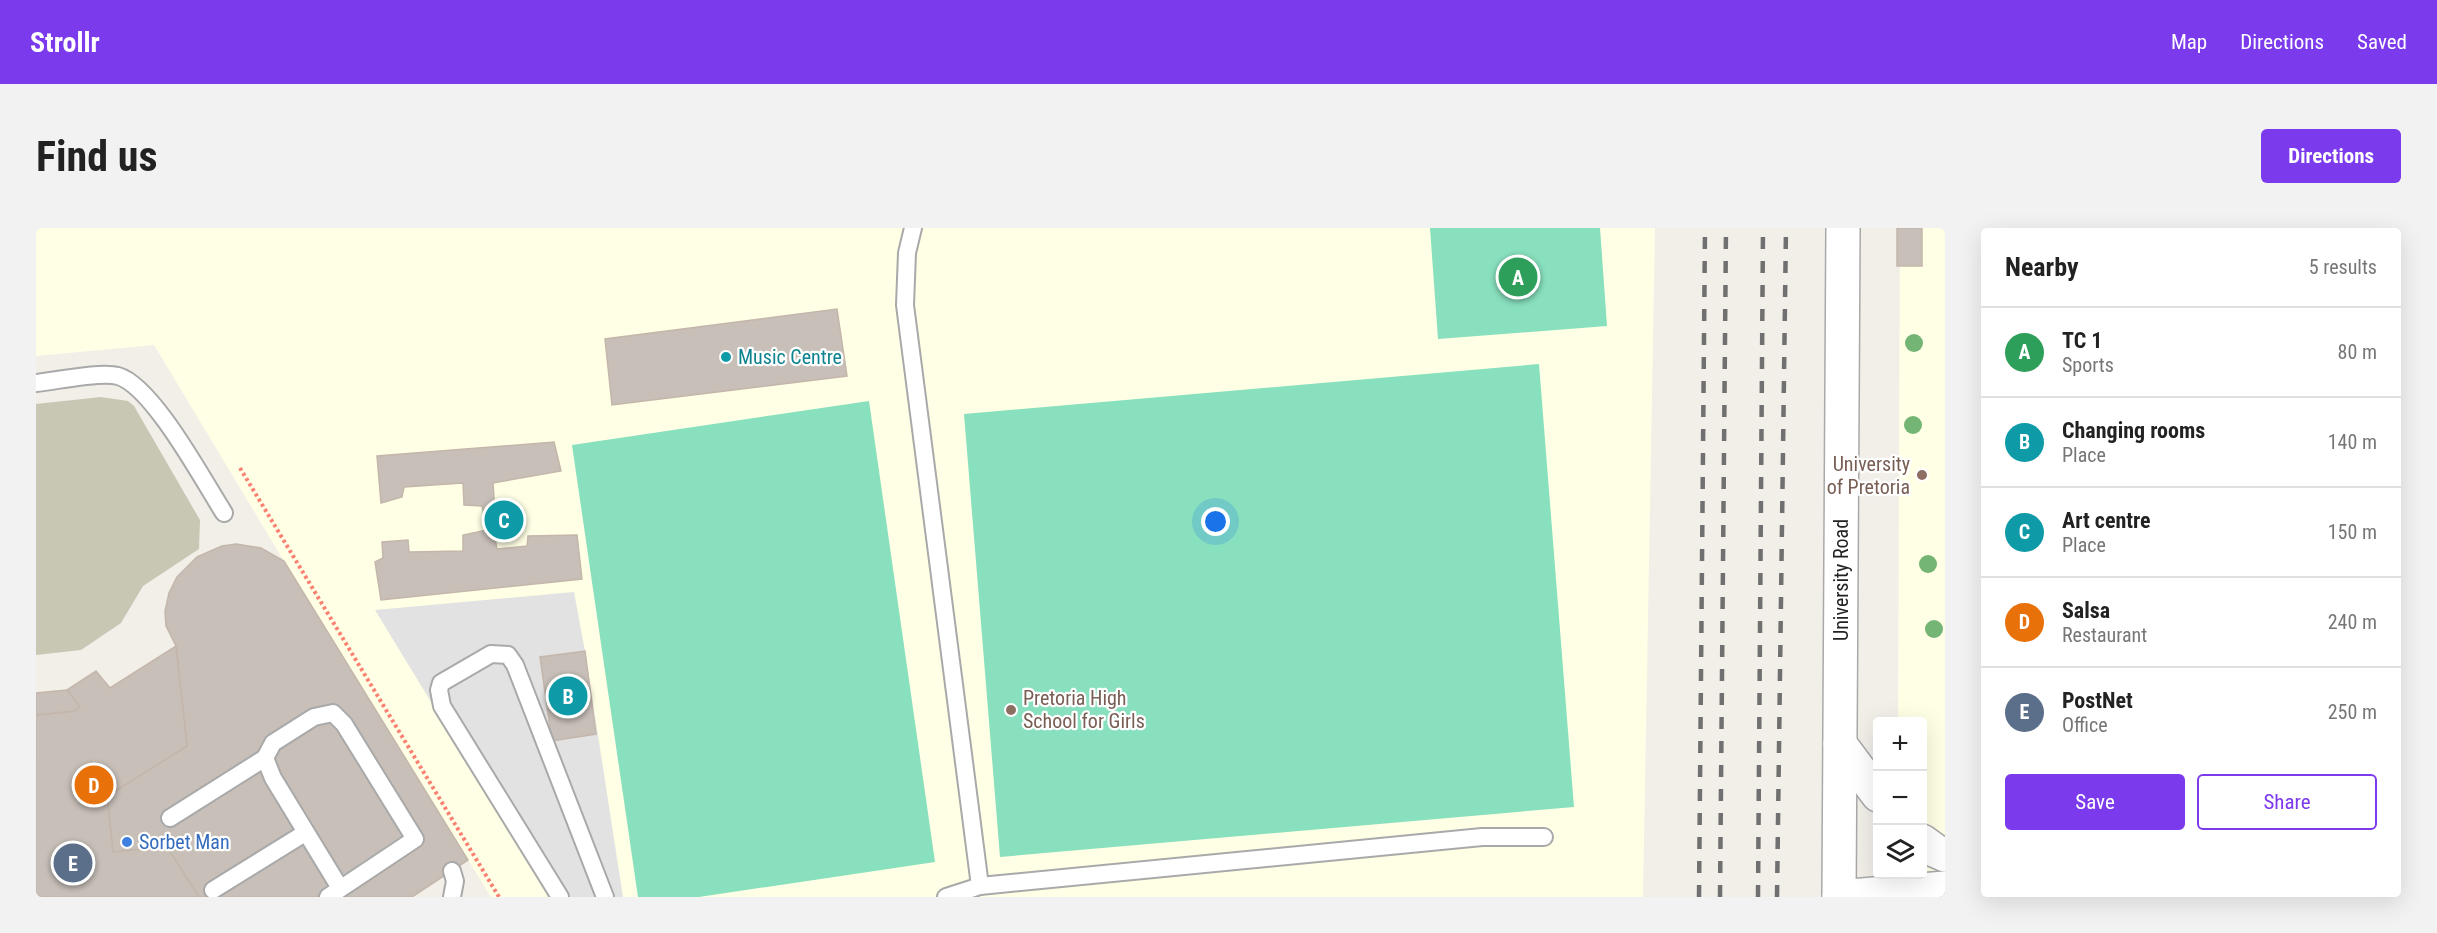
<!DOCTYPE html>
<meta charset="utf-8">
<style>
body{margin:0;font-family:"Roboto Condensed",sans-serif;background:#f2f2f2;color:#222}
.controls{position:absolute;right:18px;bottom:18px;display:grid;overflow:hidden;border-radius:6px;box-shadow:0 6px 24px #0002}
.controls button{width:54px;height:54px;display:grid;place-items:center;padding:0;border:0;border-bottom:2px solid #e0e0e0;background:#fff;color:#222;font:30px sans-serif}
.you{position:absolute;left:1180px;top:294px;width:21px;height:21px;margin:-15px;border:4px solid #fff;border-radius:50%;background:#1a73e8;box-shadow:0 0 0 9px #1a73e833}
.badge{display:grid;place-items:center;width:39px;height:39px;border-radius:50%;background:#7c3aed;color:#fff;font-size:20px;font-weight:700}
.pin{position:absolute;translate:-50% -50%;border:3px solid #fff;box-shadow:0 2px 6px #0006}
.list{margin:0;padding:0;list-style:none}
h2{display:flex;justify-content:space-between;align-items:center;height:78px;margin:0;padding:0 24px;font-size:26px}
h2 small{font-size:20px;font-weight:400;color:#767676}
.list li{display:grid;grid-template-columns:39px 1fr auto;gap:18px;align-items:center;box-sizing:border-box;height:90px;padding:0 24px;border-top:2px solid #e0e0e0}
.list b{display:block;font-size:22px;white-space:nowrap}
.list p{margin:0;font-size:20px;white-space:nowrap;color:#767676}
.list em{font-size:20px;font-style:normal;color:#767676}
.actions{display:flex;gap:12px;padding:18px 24px}
.actions a{flex:1;padding:14px 0;border:2px solid #7c3aed;border-radius:6px;text-align:center;font-size:21px;color:#7c3aed}
.actions .main{background:#7c3aed;color:#fff}
.icon{flex:none;width:33px;height:33px;fill:none;stroke:currentColor;stroke-width:2;stroke-linecap:round;stroke-linejoin:round}
.map{position:relative;flex:none;width:1909px;height:669px;overflow:hidden;border-radius:6px}
header{display:flex;align-items:center;gap:36px;box-sizing:border-box;height:84px;padding:0 30px;background:#7c3aed;color:#fff}
header strong{font-size:28px}
nav{display:flex;gap:33px;margin-inline-start:auto;font-size:21px}
.intro{display:flex;align-items:center;justify-content:space-between;box-sizing:border-box;height:144px;padding:0 36px}
h1{margin:0;font-size:42px}
.button{padding:15px 27px;border-radius:6px;background:#7c3aed;color:#fff;font-size:21px;font-weight:700}
main{display:flex;gap:36px;padding:0 36px}
aside{flex:1;background:#fff;border-radius:6px;box-shadow:0 6px 24px #0002}
.map>svg:first-child{display:block}
.education{fill:#ffffe5}
.construction{fill:#c7c7b4}
.pitch{fill:#88e0be}
.parking{fill:#e2e2e2}
.building{fill:#c7bfb8;stroke:#c4b6ab;stroke-width:1.5}
.lines{fill:none;stroke-linecap:round;stroke-linejoin:round}
.service-casing{stroke:#a9a9a9;stroke-width:20}
.minor-casing{stroke:#a9a9a9;stroke-width:36}
.tertiary-casing{stroke:#a9a9a9;stroke-width:36}
.path{stroke:#fa8072;stroke-width:4;stroke-dasharray:3 3;stroke-linecap:butt}
.service{stroke:#fff;stroke-width:16}
.minor{stroke:#fff;stroke-width:33}
.tertiary{stroke:#fff;stroke-width:33}
.rail{stroke:#707070;stroke-width:4.5;stroke-dasharray:12 12;stroke-linecap:butt}
.tree{fill:#74b475}
.culture-dot{fill:#0f9aa8;stroke:#fff;stroke-width:2}
.education-dot{fill:#8d6e63;stroke:#fff;stroke-width:2}
.shop-dot{fill:#3f7fe0;stroke:#fff;stroke-width:2}
.labels{text-anchor:middle;stroke-width:4.5;stroke-linejoin:round;paint-order:stroke}
.culture-label{font-size:20px;fill:#0d838f;stroke:#fff;text-anchor:start}
.education-label{font-size:20px;fill:#785e54;stroke:#fff;text-anchor:end}
.street-label{font-size:20px;fill:#222;stroke:#fff}
.shop-label{font-size:20px;fill:#366cbe;stroke:#fff;text-anchor:start}
</style>
<header>
<strong>Strollr</strong>
<nav><a>Map</a><a>Directions</a><a>Saved</a></nav>
</header>
<div class="intro"><h1>Find us</h1><a class="button">Directions</a></div>
<main>
<div class="map">
<svg width="1909" height="669" viewBox="0 0 1909 669">
<rect width="100%" height="100%" fill="#f2efe9"/>
<g class="education">
<path d="M0,0H1619L1607,669H455L248,333L118,117L0,128Z"/>
<path d="M1864,0H1909V669H1869V647L1886,646V494H1862Z"/>
</g>
<path class="construction" d="M65,169L92,173L98,178L164,292L163,321L107,358L85,395L45,422L0,427V176Z"/>
<g class="pitch">
<path d="M1394,0H1564L1571,98L1402,111Z"/>
<path d="M1503,136L1538,579L964,629L928,186Z"/>
<path d="M833,173L899,634L663,669H602L536,217Z"/>
</g>
<path class="parking" d="M538,364L549,423L587,669H514L339,382Z"/>
<g class="building">
<rect x="1861" y="0" width="25" height="38"/>
<path d="M801,81L811,148L576,177L569,111Z"/>
<path d="M518,214L525,243L457,255L459,284L488,283V300L458,305L461,321L491,318L492,308L541,307L546,351L345,372L339,334L347,330L346,314L372,312L373,324L427,323V307L451,302L446,278L428,277L427,255L368,259L366,269L345,275L341,228Z"/>
<path d="M200,316L225,320L248,333L432,632L376,669H163L131,619L77,624L71,568L151,518L140,418L130,398L129,383L133,365L141,349L161,329L186,318Z"/>
<path d="M140,418L151,518L71,568L77,624L131,619L163,669H0V487L38,483L44,479L31,462L60,443L74,460Z"/>
<path d="M549,423L560,506L516,513L504,429Z"/>
<path d="M31,462L44,479L38,483L0,487V465Z"/>
</g>
<g class="lines">
<g class="service-casing">
<g id="service">
<path d="M877,0L871,25L869,77L944,658"/>
<path d="M0,155C20,153 65,143 82,148C117,158 168,254 188,285"/>
<path d="M134,590L229,530"/>
<path d="M416,643L419,653L416,669"/>
<path d="M177,662L269,605"/>
<path d="M292,669L379,611L308,496L297,485L278,489L237,515L229,530L237,550L304,660"/>
<path d="M524,669L406,478L403,462L405,455L455,426L472,427L479,437L569,669"/>
<path d="M910,669L944,658L1446,609H1508"/>
</g>
</g>
<g class="minor-casing">
<path id="minor" d="M1803,669L1909,660"/>
</g>
<g class="tertiary-casing">
<g id="tertiary">
<path d="M1804,516L1842,567"/>
<path d="M1886,613L1900,623L1909,627"/>
<path d="M1803,669L1807,0"/>
</g>
</g>
<path class="path" d="M204,240L463,669"/>
<use href="#service" class="service"/>
<use href="#minor" class="minor"/>
<use href="#tertiary" class="tertiary"/>
<g class="rail">
<path d="M1663,669L1669,0"/>
<path d="M1684,669L1690,0"/>
<path d="M1722,669L1727,0"/>
<path d="M1741,669L1750,0"/>
</g>
</g>
<g class="tree">
<circle cx="1878" cy="115" r="9"/>
<circle cx="1877" cy="197" r="9"/>
<circle cx="1892" cy="336" r="9"/>
<circle cx="1898" cy="401" r="9"/>
</g>
<circle class="culture-dot" cx="690" cy="129" r="6"/>
<g class="education-dot">
<circle cx="1886" cy="247" r="6"/>
<circle cx="975" cy="482" r="6"/>
</g>
<circle class="shop-dot" cx="91" cy="614" r="6"/>
<g class="labels">
<g class="culture-label">
<text x="702" y="136">Music Centre</text>
</g>
<g class="education-label">
<text x="1874" y="243">University<tspan x="1874" dy="23">of Pretoria</tspan></text>
<text x="987" y="477" text-anchor="start">Pretoria High<tspan x="987" dy="23">School for Girls</tspan></text>
</g>
<g class="street-label">
<text transform="translate(1805 352) rotate(-90)" y="7">University Road</text>
</g>
<g class="shop-label">
<text x="103" y="621">Sorbet Man</text>
</g>
</g>
</svg>
<div class="controls">
<button>+</button>
<button>−</button>
<button><svg class="icon" aria-label="layers" viewBox="0 0 24 24"><path d="M12 4l9 5-9 5-9-5zM3 14l9 5 9-5"/></svg></button>
</div>
<div class="you"></div>
<div class="pin badge" style="left:1482px;top:49px;background:#2e9e5b">A</div>
<div class="pin badge" style="left:532px;top:468px;background:#0f9aa8">B</div>
<div class="pin badge" style="left:468px;top:292px;background:#0f9aa8">C</div>
<div class="pin badge" style="left:58px;top:557px;background:#e8710a">D</div>
<div class="pin badge" style="left:37px;top:635px;background:#5c6f8a">E</div>
</div>
<aside>
<h2>Nearby<small>5 results</small></h2>
<ul class="list">
<li><span class="badge" style="background:#2e9e5b">A</span><div><b>TC 1</b><p>Sports</p></div><em>80 m</em></li>
<li><span class="badge" style="background:#0f9aa8">B</span><div><b>Changing rooms</b><p>Place</p></div><em>140 m</em></li>
<li><span class="badge" style="background:#0f9aa8">C</span><div><b>Art centre</b><p>Place</p></div><em>150 m</em></li>
<li><span class="badge" style="background:#e8710a">D</span><div><b>Salsa</b><p>Restaurant</p></div><em>240 m</em></li>
<li><span class="badge" style="background:#5c6f8a">E</span><div><b>PostNet</b><p>Office</p></div><em>250 m</em></li>
</ul>
<div class="actions"><a class="main">Save</a><a>Share</a></div>
</aside>
</main>
